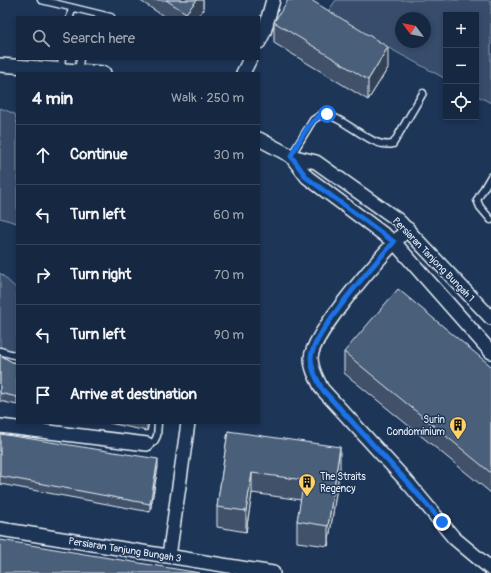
<!DOCTYPE html>
<meta charset="utf-8">
<style>
body{margin:0;font-family:Pangolin,sans-serif;background:#23344c;color:#f1f3f6}
.controls{position:absolute;right:12px;top:12px;display:grid;overflow:hidden;border-radius:0px;box-shadow:0 2px 6px #0003}
.controls button{width:36px;height:36px;display:grid;place-items:center;padding:0;border:0;border-bottom:1px solid #35445a;background:#162841;color:#f1f3f6;font:20px sans-serif}
.compass{position:absolute;left:395px;top:12px;width:36px;height:36px;border-radius:50%;background:#162841;box-shadow:0 2px 6px #0003;rotate:302deg}
.stop{position:absolute;width:12px;height:12px;margin:-9px;border:3px solid #1a73e8;border-radius:50%;background:#fff}
.stop.end{background:#1a73e8;border-color:#fff;box-shadow:0 1px 4px #0008}
.list{margin:0;padding:0;list-style:none}
h2{display:flex;justify-content:space-between;align-items:center;height:52px;margin:0;padding:0 16px;font-size:17px}
h2 small{font-size:13px;font-weight:400;color:#9ea6b1}
.list li{display:grid;grid-template-columns:26px 1fr auto;gap:12px;align-items:center;box-sizing:border-box;height:60px;padding:0 16px;border-top:1px solid #35445a}
.list b{display:block;font-size:15px;white-space:nowrap}
.list em{font-size:13px;font-style:normal;color:#9ea6b1}
.icon{flex:none;width:22px;height:22px;fill:none;stroke:currentColor;stroke-width:2;stroke-linecap:round;stroke-linejoin:round}
.map{position:relative;flex:none;width:491px;height:573px;overflow:hidden}
.search{position:absolute;background:#162841;box-shadow:0 2px 6px #0003;left:16px;top:16px;width:244px;height:44px;display:flex;align-items:center;gap:10px;box-sizing:border-box;padding:0 14px;border-radius:0px;color:#9ea6b1;font-size:15px}
.panel{position:absolute;background:#162841;box-shadow:0 2px 6px #0003;left:16px;top:72px;width:244px;height:352px;border-radius:0px}
.map>svg:first-child{display:block}
.green{fill:#374d6c;stroke:#909fb2;fill-rule:evenodd}
.lines{fill:none;stroke-linecap:round;stroke-linejoin:round}
.service-casing{stroke:#e8f1f8;stroke-width:9}
.minor-casing{stroke:#e8f1f8;stroke-width:16}
.service{stroke:#1d3557;stroke-width:6}
.minor{stroke:#1d3557;stroke-width:13}
.wall{fill:#3f5169;stroke:#e8f1f8}
.shaded-wall{fill:#334255;stroke:#e8f1f8}
.building{fill:#495e7a;stroke:#e8f1f8}
.route{stroke:#1a73e8;stroke-width:5}
.labels{text-anchor:middle;stroke-width:3;stroke-linejoin:round;paint-order:stroke}
.street-label{font-size:10px;fill:#e8f1f8;stroke:#1d3557}
.poi-label{font-size:10px;fill:#e8f1f8;stroke:#1d3557;text-anchor:end}
</style>
<div class="map">
<svg width="491" height="573" viewBox="0 0 491 573">
<rect width="100%" height="100%" fill="#1d3557"/>
<filter id="ink" filterUnits="userSpaceOnUse"><feTurbulence type="fractalNoise" baseFrequency=".025" numOctaves="2"/><feDisplacementMap in="SourceGraphic" scale="8" xChannelSelector="R" yChannelSelector="G"/><feConvolveMatrix kernelMatrix="1 2 1 2 8 2 1 2 1" color-interpolation-filters="sRGB"/></filter>
<g filter="url(#ink)">
<g class="green">
<path d="M336,0H491V103L476,95V15H446V79L326,14ZM401,18H425V42H401Z"/>
<path d="M0,108L15,114L17,124V223L0,218Z"/>
<path d="M0,273L17,289V352L0,347Z"/>
</g>
<g class="lines">
<g class="service-casing">
<g id="service">
<path d="M41,0L111,17"/>
<path d="M70,17L72,8"/>
<path d="M60,70L62,59"/>
<path d="M78,71L80,59"/>
<path d="M291,156L313,120L322,114C345,116 370,149 393,144L423,93"/>
<path d="M491,176L477,200L480,207L491,220"/>
<path d="M0,351L17,356"/>
<path d="M147,444L154,442L157,436L158,423"/>
</g>
</g>
<g class="minor-casing">
<g id="minor">
<path d="M259,42L264,32L273,0"/>
<path d="M0,65L104,73"/>
<path d="M243,73L250,59"/>
<path d="M259,139L291,156L316,162L398,220L491,318"/>
<path d="M291,156L307,177L394,242L491,352"/>
<path d="M408,229C387,248 312,333 311,358C311,369 317,379 322,389L409,484L454,538L491,569"/>
<path d="M0,426L147,444"/>
<path d="M0,529L273,573"/>
<path d="M169,556L188,423"/>
</g>
</g>
<use href="#service" class="service"/>
<use href="#minor" class="minor"/>
</g>
<g class="wall">
<path d="M139,0H203V10L197,17H165Z"/>
<path d="M274,22L388,68L368,100L274,43Z"/>
<path d="M344,352L491,366V493L344,373Z"/>
<path d="M0,355L12,362L17,363V405L0,401Z"/>
<path d="M109,423H149L147,431Z"/>
<path d="M228,431L340,467L328,546L297,542V521L301,500L252,493L246,532L217,527V507Z"/>
<path d="M0,434L158,467L150,512L0,484Z"/>
</g>
<g class="shaded-wall">
<path d="M197,0H203V10L197,17H186V13Z"/>
<path d="M388,47V68L368,100V80Z"/>
<path d="M147,423H149L147,431Z"/>
<path d="M340,447V467L328,546V526Z"/>
<path d="M158,459V467L150,512V504Z"/>
<path d="M252,473V493L246,532V511Z"/>
</g>
<g class="building">
<path d="M166,0H197L186,13Z"/>
<path d="M288,0H311L388,47L368,80L274,22Z"/>
<path d="M398,289L491,366V473L344,352Z"/>
<path d="M0,355L12,362L17,363V397L0,393Z"/>
<path d="M228,431L340,447L328,526L297,521L304,480L252,473L246,511L217,507Z"/>
<path d="M0,434L158,459L150,504L0,476Z"/>
<path d="M0,540L200,573H0Z"/>
</g>
</g>
<g class="lines" filter="url(#ink)">
<path class="route" d="M327,114C312,113 298,144 291,156L307,178L394,242C376,262 312,334 311,358C311,369 317,379 322,389L409,484L442,522"/>
</g>
<defs>
<g id="building-pin" transform="scale(0.9)"><path d="M0 17L-7.5 6A9.5 9.5 0 1 1 7.5 6Z" fill="#ffd166" stroke="#1d3557"/><path d="M-4-6H4V6H1V3H-1V6H-4ZM-2.5-4.3h1.7v1.8h-1.7ZM.8-4.3h1.7v1.8H.8ZM-2.5-1h1.7V.8h-1.7ZM.8-1h1.7V.8H.8Z" fill="#111"/></g>
</defs>
<g fill-rule="evenodd">
<use href="#building-pin" x="458" y="425"/>
<use href="#building-pin" x="307" y="482"/>
</g>
<g class="labels">
<g class="street-label">
<text transform="translate(434 259) rotate(46)" y="4">Persiaran Tanjong Bungah 1</text>
<text transform="translate(125 549) rotate(9)" y="4">Persiaran Tanjung Bungah 3</text>
</g>
<g class="poi-label">
<text x="445" y="423">Surin<tspan x="445" dy="12">Condominium</tspan></text>
<text x="320" y="480" text-anchor="start">The Straits<tspan x="320" dy="12">Regency</tspan></text>
</g>
</g>
</svg>
<div class="controls">
<button>+</button>
<button>−</button>
<button><svg class="icon" aria-label="locate" viewBox="0 0 24 24"><circle cx="12" cy="12" r="6"/><path d="M12 2v4M12 18v4M2 12h4M18 12h4"/></svg></button>
</div>
<svg class="compass" viewBox="-18 -18 36 36"><path d="M0-13l5 13h-10z" fill="#e53935"/><path d="M0 13l5-13h-10z" fill="#9ea6b1"/></svg>
<div class="stop" style="left:327px;top:114px"></div>
<div class="stop end" style="left:442px;top:522px"></div>
<div class="search"><svg class="icon" aria-label="search" viewBox="0 0 24 24"><circle cx="10" cy="10" r="6"/><path d="M15 15l6 6"/></svg>Search here</div>
<section class="panel">
<h2>4 min<small>Walk · 250 m</small></h2>
<ul class="list">
<li><svg class="icon" aria-label="ahead" viewBox="0 0 24 24"><path d="M12 20V5M6 11l6-6 6 6"/></svg><div><b>Continue</b></div><em>30 m</em></li>
<li><svg class="icon" aria-label="left" viewBox="0 0 24 24"><path d="M17 20v-9H6M10 6l-5 5 5 5"/></svg><div><b>Turn left</b></div><em>60 m</em></li>
<li><svg class="icon" aria-label="right" viewBox="0 0 24 24"><path d="M7 20v-9h11M14 6l5 5-5 5"/></svg><div><b>Turn right</b></div><em>70 m</em></li>
<li><svg class="icon" aria-label="left" viewBox="0 0 24 24"><path d="M17 20v-9H6M10 6l-5 5 5 5"/></svg><div><b>Turn left</b></div><em>90 m</em></li>
<li><svg class="icon" aria-label="arrive" viewBox="0 0 24 24"><path d="M6 21V4h12l-3 4 3 4H6"/></svg><div><b>Arrive at destination</b></div></li>
</ul>
</section>
</div>
